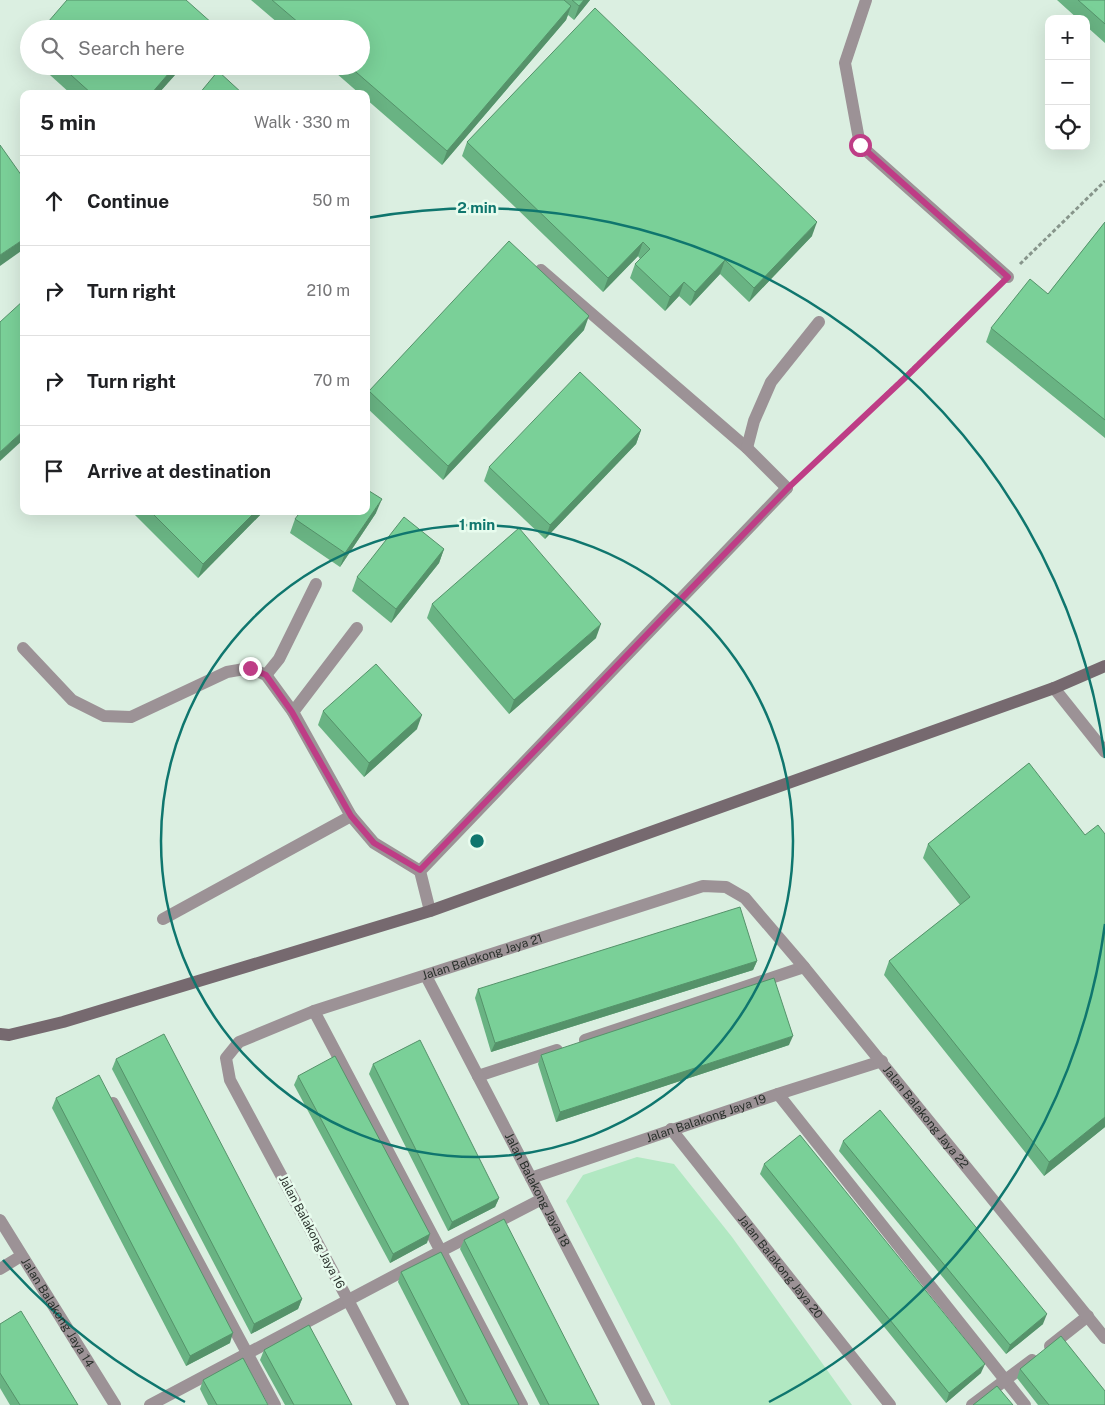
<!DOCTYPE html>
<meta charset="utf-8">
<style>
body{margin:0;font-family:"Public Sans",sans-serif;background:#f2f2f2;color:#202124}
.controls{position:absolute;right:15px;top:15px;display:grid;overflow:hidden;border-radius:10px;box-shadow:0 5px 20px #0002}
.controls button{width:45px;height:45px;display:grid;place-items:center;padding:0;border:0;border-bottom:1px solid #e0e0e0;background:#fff;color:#202124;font:25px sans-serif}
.stop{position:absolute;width:15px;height:15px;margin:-11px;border:4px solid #be3d86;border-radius:50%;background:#fff}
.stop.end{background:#be3d86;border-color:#fff;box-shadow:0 1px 5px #0008}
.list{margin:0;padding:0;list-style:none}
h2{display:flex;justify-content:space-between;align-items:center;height:65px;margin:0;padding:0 20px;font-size:21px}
h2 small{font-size:16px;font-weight:400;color:#757577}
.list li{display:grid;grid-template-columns:32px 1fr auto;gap:15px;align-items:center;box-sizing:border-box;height:90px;padding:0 20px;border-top:1px solid #e0e0e0}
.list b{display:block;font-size:19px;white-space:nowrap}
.list em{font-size:16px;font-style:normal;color:#757577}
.icon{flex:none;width:28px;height:28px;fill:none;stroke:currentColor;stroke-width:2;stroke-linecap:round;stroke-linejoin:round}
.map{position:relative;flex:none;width:1105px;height:1405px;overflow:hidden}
.search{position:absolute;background:#fff;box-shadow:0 5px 20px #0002;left:20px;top:20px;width:350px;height:55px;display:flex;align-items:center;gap:12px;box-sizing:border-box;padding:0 18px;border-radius:28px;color:#757577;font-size:19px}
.panel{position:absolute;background:#fff;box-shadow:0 5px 20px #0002;left:20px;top:90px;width:350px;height:425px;border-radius:10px}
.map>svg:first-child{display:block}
.green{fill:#b1e8c2}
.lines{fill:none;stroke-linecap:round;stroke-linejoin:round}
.path{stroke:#87958b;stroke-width:3;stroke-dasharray:4 2.5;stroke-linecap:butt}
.lane{stroke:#9c9296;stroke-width:12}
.street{stroke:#9c9296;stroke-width:12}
.secondary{stroke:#76696f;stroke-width:12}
.wall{fill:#69b383}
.shaded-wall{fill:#55926a}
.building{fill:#7ad098;stroke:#55926a}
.route{stroke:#be3d86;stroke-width:6}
.ring{fill:none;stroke:#0f766e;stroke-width:2.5}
.labels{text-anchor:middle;stroke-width:5;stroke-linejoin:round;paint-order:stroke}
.street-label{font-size:12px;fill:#29302b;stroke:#e8fcee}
.centre{fill:#0f766e;stroke:#e8fcee;stroke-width:2.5}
.ring-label{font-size:15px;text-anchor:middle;font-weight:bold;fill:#0f766e;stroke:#e8fcee;stroke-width:5;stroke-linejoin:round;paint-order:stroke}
</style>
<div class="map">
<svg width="1105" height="1405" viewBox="0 0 1105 1405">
<rect width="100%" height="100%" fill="#dbefe1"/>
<path class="green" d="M637,1157L674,1164L732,1237L852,1405H671L566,1201L583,1175Z"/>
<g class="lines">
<g class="path">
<path d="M1020,264L1105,181"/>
<path d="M801,476L994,290"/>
</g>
<g class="lane">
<path d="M866,0L845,63L860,145L1008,277"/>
<path d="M541,270L747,448L787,488"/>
<path d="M747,448L754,421L771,382L819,322"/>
<path d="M23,648L72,700L104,716L131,717L227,672L250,668L266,675L293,712L351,816L374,843L420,871"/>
<path d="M266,675L279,659L316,584"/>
<path d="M293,712L357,628"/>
<path d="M163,919L351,816"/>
<path d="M314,1011L522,1405"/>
<path d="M585,1040L804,967"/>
<path d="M478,1076L557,1050"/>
<path d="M778,1094L1025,1405"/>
<path d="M113,1103L275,1405"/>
<path d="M1050,1346L1088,1316"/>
<path d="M150,1405L441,1251L542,1199"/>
<path d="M972,1405L1032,1360"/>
</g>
<g class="street">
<path d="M1054,688L1105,752"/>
<path d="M430,911L420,871L787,488"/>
<path id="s1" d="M426,976L649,1405"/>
<path id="s2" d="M671,1129L890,1405"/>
<path id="s3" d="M531,1178L778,1094L882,1061"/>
<path id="s4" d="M0,1220L115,1405"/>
<path d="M0,1269L21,1256"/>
<path id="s5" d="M403,1405L348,1300L230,1080L226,1058L239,1042L314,1011L703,886L726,887L745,898L804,967L1105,1338"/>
</g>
<path class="secondary" d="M0,1034L9,1035L63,1022L430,911L1054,688L1105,666"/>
</g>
<g class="wall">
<path d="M251,0H590L574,20L568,15L566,20L442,165L366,99V94H360L328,66H361V29H285Z"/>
<path d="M1057,0H1105V43L1086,26V19H1078Z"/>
<path d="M40,66H183L158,94H71Z"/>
<path d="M467,142L812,236L749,302L720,274L690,306L679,296L665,311L630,278L635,264L640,259L638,256L603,292L462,156Z"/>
<path d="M1105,222V438L986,342L991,328L1048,294Z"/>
<path d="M584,330L443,480L366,407V398L369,391Z"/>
<path d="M641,430L636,444L545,539L484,481L489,467Z"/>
<path d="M131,511H264L198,578Z"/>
<path d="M376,513L340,567L290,533L295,519Z"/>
<path d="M444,549L439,563L391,623L352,591L357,577Z"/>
<path d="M432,604L596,638L509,714L427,618Z"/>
<path d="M323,711L417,729L364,777L318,725Z"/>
<path d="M1029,763L1105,1127L1044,1176L884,975L889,961L960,905L923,858L928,844Z"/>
<path d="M757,961L753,970L491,1052L475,998L478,989Z"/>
<path d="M789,1045L556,1122L538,1064L541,1055Z"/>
<path d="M116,1059L302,1299L298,1309L251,1334L112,1069Z"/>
<path d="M373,1064L499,1198L495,1207L448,1231L369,1074Z"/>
<path d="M298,1076L427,1243L390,1263L294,1085Z"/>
<path d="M56,1098L230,1343L186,1366L52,1108Z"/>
<path d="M843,1141L1043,1324L1006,1354L839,1151Z"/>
<path d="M764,1164L981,1373L946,1403L760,1174Z"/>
<path d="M464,1240L599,1405H540L460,1249Z"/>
<path d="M401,1272L519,1405H461L398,1282Z"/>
<path d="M0,1324L78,1405H10L0,1388Z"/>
<path d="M264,1350L352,1405H285L260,1360Z"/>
<path d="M1020,1369L1105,1405H1038L1017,1378Z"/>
<path d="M203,1380L268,1405H208L200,1389Z"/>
</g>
<g class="shaded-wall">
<path d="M584,0H590L574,20L579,6Z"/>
<path d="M571,6L566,20L442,165L447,151Z"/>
<path d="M175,66H183L158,94H151Z"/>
<path d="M817,222L812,236L749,302L754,288Z"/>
<path d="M24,239V249L0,266V255Z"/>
<path d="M643,242L638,256L603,292L608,278Z"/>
<path d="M725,260L720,274L690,306L695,292Z"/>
<path d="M684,282L679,296L665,311L670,297Z"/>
<path d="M589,316L584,330L443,480L448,466Z"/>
<path d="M24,430V439L0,461V452Z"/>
<path d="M641,430L636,444L545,539L550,525Z"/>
<path d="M382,499L376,513L340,567L345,553Z"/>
<path d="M256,511H264L198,578L203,564Z"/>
<path d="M444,549L439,563L391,623L396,609Z"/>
<path d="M601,624L596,638L509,714L514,700Z"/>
<path d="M422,715L417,729L364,777L369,763Z"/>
<path d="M757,961L753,970L491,1052L495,1043Z"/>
<path d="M793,1036L789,1045L556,1122L560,1112Z"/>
<path d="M1105,1117V1127L1044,1176L1049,1162Z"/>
<path d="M499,1198L495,1207L448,1231L452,1222Z"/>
<path d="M430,1234L427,1243L390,1263L393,1254Z"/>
<path d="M302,1299L298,1309L251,1334L254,1324Z"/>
<path d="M1047,1314L1043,1324L1006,1354L1010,1345Z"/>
<path d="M233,1333L230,1343L186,1366L190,1356Z"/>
<path d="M985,1364L981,1373L946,1403L949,1393Z"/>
</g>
<g class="building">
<path d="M67,0H186L213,24L209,29H42Z"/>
<path d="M272,0H564L571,6L447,151L349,66H361V29H306Z"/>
<path d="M572,0H584L579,6Z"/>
<path d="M1078,0H1105V24Z"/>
<path d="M595,8L817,222L754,288L725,260L695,292L684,282L670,297L635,264L650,249L643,242L608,278L467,142Z"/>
<path d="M61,66H175L151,94H92Z"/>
<path d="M218,71L243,94H199Z"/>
<path d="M0,145L24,179V239L0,255Z"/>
<path d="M1105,222V420L991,328L1030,279L1048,294Z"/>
<path d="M509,241L589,316L448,466L369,391Z"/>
<path d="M24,300V430L0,452V322Z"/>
<path d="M580,372L641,430L550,525L489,467Z"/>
<path d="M366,489L382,499L345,553L295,519L301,511H366Z"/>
<path d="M150,511H256L203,564Z"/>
<path d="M404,517L444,549L396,609L357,577Z"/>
<path d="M519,528L601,624L514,700L432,604Z"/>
<path d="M376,664L422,715L369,763L323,711Z"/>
<path d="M1029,763L1085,835L1098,825L1105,834V1117L1049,1162L889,961L970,897L928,844Z"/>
<path d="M740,907L757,961L495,1043L478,989Z"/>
<path d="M774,978L793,1036L560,1112L541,1055Z"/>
<path d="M164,1034L302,1299L254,1324L116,1059Z"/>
<path d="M420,1040L499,1198L452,1222L373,1064Z"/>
<path d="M335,1056L430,1234L393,1254L298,1076Z"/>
<path d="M99,1075L233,1333L190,1356L56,1098Z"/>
<path d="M880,1110L1047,1314L1010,1345L843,1141Z"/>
<path d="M800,1135L985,1364L949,1393L764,1164Z"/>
<path d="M504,1219L599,1405H549L464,1240Z"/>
<path d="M441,1252L519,1405H469L401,1272Z"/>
<path d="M21,1311L78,1405H20L0,1373V1324Z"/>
<path d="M309,1325L352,1405H294L264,1350Z"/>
<path d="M1061,1336L1105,1391V1405H1049L1020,1369Z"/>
<path d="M243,1358L268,1405H217L203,1380Z"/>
<path d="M997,1386L1013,1405H973Z"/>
</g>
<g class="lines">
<path class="route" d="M250,668L266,675L292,712L351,816L374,843L420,870L788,488L907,376L1008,277L860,145"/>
</g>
<g class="ring">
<circle cx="477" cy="841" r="316"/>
<path d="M1105 924A633 633 0 0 1 769 1402M185 1402A633 633 0 0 1 3 1260M367 218A633 633 0 0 1 1105 758"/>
</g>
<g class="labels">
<g class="street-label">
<text dy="4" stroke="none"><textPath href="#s5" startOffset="669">Jalan Balakong Jaya 21</textPath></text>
<text dy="4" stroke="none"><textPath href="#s5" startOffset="1230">Jalan Balakong Jaya 22</textPath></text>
<text dy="4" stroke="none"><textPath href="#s3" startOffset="185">Jalan Balakong Jaya 19</textPath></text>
<text dy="4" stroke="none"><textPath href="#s1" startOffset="241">Jalan Balakong Jaya 18</textPath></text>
<text transform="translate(312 1232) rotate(62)" y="4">Jalan Balakong Jaya 16</text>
<text dy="4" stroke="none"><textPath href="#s2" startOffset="176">Jalan Balakong Jaya 20</textPath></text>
<text dy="4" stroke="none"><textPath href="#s4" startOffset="109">Jalan Balakong Jaya 14</textPath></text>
</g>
</g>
<circle cx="477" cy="841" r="8" class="centre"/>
<g class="ring-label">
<text x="477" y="213">2 min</text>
<text x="477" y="530">1 min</text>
</g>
</svg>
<div class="controls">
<button>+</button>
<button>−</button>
<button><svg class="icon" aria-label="locate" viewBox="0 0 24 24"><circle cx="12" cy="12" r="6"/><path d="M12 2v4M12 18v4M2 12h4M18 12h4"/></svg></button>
</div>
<div class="stop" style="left:860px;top:145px"></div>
<div class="stop end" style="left:250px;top:668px"></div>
<div class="search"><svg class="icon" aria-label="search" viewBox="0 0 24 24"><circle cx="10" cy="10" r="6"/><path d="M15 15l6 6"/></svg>Search here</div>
<section class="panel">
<h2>5 min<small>Walk · 330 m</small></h2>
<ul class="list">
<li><svg class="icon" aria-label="ahead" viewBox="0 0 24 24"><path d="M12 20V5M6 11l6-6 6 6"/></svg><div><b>Continue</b></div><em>50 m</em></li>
<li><svg class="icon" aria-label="right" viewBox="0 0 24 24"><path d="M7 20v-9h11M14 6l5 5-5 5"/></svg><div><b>Turn right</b></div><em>210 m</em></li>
<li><svg class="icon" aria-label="right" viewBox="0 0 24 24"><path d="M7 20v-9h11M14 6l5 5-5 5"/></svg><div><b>Turn right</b></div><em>70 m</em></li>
<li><svg class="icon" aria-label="arrive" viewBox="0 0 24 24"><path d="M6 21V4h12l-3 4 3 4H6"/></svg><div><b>Arrive at destination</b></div></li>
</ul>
</section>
</div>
